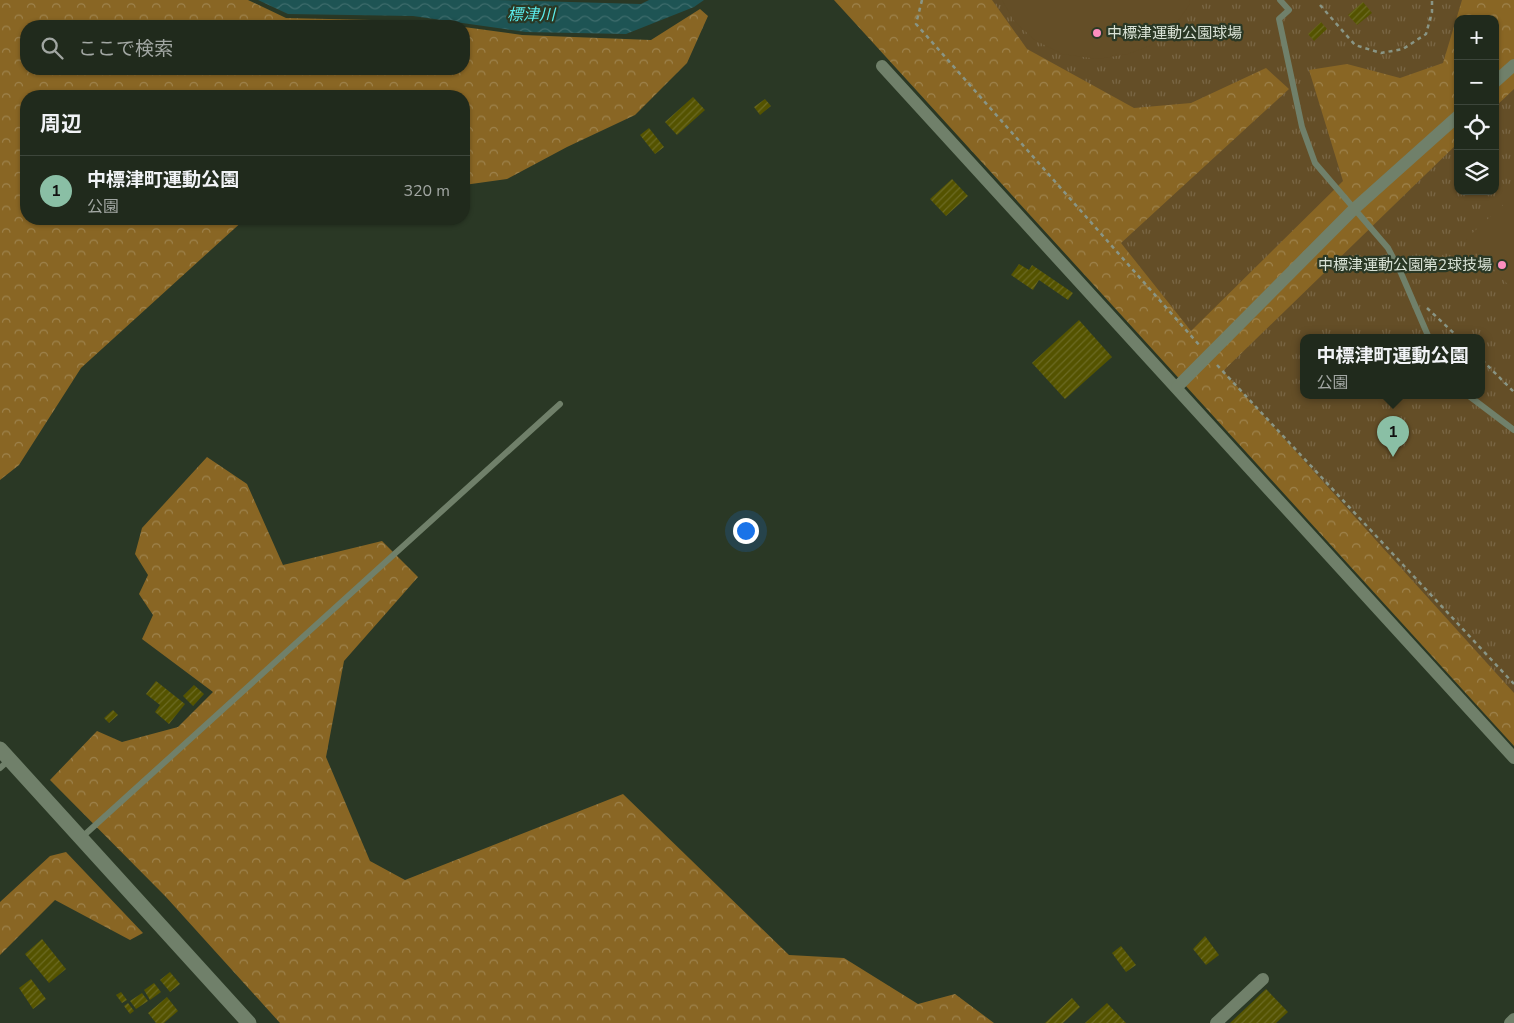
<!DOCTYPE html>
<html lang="ja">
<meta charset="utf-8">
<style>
body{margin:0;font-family:"Nunito Sans","Noto Sans JP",sans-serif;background:#283225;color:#f1f3f6}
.controls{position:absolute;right:15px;top:15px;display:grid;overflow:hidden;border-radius:10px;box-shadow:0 1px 4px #0004}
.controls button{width:45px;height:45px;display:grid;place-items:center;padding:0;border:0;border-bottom:1px solid #3d463b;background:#202a1c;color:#f1f3f6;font:25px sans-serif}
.you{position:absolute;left:745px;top:530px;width:18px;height:18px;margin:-12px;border:4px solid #fff;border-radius:50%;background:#1a73e8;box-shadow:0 0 0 8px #1a73e833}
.badge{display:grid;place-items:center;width:32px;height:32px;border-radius:50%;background:#8abfa5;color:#111;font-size:16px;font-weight:700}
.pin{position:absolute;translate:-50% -41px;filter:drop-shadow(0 1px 2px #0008)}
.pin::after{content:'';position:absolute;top:26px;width:18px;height:15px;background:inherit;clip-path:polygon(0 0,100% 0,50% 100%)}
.popup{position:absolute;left:1300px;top:334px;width:185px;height:65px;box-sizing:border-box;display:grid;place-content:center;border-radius:10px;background:#202a1c;filter:drop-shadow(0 1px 4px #0005);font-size:16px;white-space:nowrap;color:#a2a7a3}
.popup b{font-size:19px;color:#f1f3f6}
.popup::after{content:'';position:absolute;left:50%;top:100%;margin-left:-10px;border:10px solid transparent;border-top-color:#202a1c}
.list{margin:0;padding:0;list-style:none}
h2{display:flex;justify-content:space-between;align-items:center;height:65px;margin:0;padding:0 20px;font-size:21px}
h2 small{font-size:16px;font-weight:400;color:#a2a7a3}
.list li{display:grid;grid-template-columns:32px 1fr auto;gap:15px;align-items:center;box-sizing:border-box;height:70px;padding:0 20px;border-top:1px solid #3d463b}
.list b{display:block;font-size:19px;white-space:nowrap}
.list p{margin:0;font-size:16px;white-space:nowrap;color:#a2a7a3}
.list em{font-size:16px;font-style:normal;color:#a2a7a3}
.icon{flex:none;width:28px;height:28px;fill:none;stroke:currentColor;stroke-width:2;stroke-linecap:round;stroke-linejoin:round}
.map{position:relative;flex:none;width:1514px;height:1023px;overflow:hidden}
.search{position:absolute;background:#202a1c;box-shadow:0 1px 4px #0004;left:20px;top:20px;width:450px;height:55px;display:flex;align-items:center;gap:12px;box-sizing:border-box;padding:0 18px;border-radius:20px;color:#a2a7a3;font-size:19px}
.panel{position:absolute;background:#202a1c;box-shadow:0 1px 4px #0004;left:20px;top:90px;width:450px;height:135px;border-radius:20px}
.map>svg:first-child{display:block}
.grass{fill:url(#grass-tufts);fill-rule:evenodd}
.forest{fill:url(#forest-crowns)}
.garden{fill:#644e27}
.water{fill:url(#water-waves)}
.building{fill:url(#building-hatch)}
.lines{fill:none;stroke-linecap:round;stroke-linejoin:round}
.path{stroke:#899585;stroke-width:2.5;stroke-dasharray:4 4;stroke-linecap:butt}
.lane{stroke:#70806a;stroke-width:6}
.street{stroke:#70806a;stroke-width:12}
.secondary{stroke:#70806a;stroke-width:15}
.poi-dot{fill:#fd8ebf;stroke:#2a3825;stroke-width:2}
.labels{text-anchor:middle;stroke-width:4.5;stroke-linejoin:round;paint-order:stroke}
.poi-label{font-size:15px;fill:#d9e2d6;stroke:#2a3825;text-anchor:start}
.water-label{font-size:16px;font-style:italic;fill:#5beded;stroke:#2a3825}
</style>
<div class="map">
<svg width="1514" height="1023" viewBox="0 0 1514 1023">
<defs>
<pattern id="grass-tufts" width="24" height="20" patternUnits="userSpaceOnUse" patternTransform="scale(1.25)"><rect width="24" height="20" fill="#644e27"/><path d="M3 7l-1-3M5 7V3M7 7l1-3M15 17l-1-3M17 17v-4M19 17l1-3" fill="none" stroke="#7a6746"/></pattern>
<pattern id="forest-crowns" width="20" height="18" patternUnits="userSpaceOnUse" patternTransform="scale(1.25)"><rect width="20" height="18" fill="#896624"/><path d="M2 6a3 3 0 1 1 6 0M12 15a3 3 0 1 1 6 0" fill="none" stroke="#9e834d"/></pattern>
<pattern id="water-waves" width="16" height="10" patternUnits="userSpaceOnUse" patternTransform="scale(1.25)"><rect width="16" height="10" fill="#1e5454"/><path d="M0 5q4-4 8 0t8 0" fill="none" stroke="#3e6c6c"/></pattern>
<pattern id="building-hatch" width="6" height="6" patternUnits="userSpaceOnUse" patternTransform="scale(1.25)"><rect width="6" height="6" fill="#545300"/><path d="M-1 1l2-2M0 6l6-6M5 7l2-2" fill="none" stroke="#6c6b24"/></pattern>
</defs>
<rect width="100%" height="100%" fill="#2a3825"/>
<path class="grass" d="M856,0H1514V723ZM1458,19H1495V191H1458ZM1304,338H1482V396H1304Z"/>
<g class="forest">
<path d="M0,0H248L286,18L414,21L455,26H26V69H464V27L522,35L651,40L700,9L708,16L687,63L635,115L567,147L507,179L464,185V96H26V219H245L81,368L19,465L0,480Z"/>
<path d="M834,0H992L1027,49L1134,108L1191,103L1266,68L1289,89L1121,243L1191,331L1343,181L1309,70L1347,64L1400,78L1443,63L1462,0H1514V89L1495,107V19H1458V143L1223,371L1514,693V746Z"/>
<path d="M207,457L247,484L283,565L382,541L418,577L344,661L326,757L370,861L405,880L623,794L789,955L844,958L918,1004L955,994L994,1023H280L166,897L50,780L97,731L122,742L178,727L213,692L142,639L153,615L139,594L148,575L135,554L142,528Z"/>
<path d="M66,852L143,933L130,940L55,900L0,955V902L50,856Z"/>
</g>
<g class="garden">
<path d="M1002,0H1190L1189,5L1174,27L1152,45L1128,54L1098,59L1062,54L1035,40L1014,21Z"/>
<path d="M1514,195V291L1466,239Z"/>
</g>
<path class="water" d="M258,0H497L641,4L649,0H704L694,7L626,34L526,32L413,16L288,14Z"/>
<g class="building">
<path d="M1363,2L1372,13L1357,25L1348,15Z"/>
<path d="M1321,22L1327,29L1314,41L1308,34Z"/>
<path d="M693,97L705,110L677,135L665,122Z"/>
<path d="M765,99L771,106L760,115L754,107Z"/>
<path d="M649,128L664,147L655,154L640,135Z"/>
<path d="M952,179L968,196L946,216L930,199Z"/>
<path d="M1019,264L1029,270L1032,265L1073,293L1068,300L1039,280L1033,290L1011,275Z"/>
<path d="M1079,320L1112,357L1065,399L1032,363Z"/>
<path d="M156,681L185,704L169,724L155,712L160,705L146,694Z"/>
<path d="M194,685L204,694L193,706L183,696Z"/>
<path d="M113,710L118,715L109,723L104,718Z"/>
<path d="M1205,936L1219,955L1206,965L1193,949Z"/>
<path d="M42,939L66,969L49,983L25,954Z"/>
<path d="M1121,946L1136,965L1126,972L1112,953Z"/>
<path d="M170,972L180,984L170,992L160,980Z"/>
<path d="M31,979L46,999L33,1009L19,988Z"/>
<path d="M154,983L161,992L150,1000L144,990Z"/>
<path d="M1266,989L1288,1012L1276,1023H1230Z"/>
<path d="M121,992L127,1000L122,1003L116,995Z"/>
<path d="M142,993L148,1001L136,1009L130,1001Z"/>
<path d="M167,997L178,1011L164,1023H156L148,1013Z"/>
<path d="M1072,998L1080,1007L1063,1023H1045Z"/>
<path d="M128,1003L134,1011L130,1014L124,1006Z"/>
<path d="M1107,1003L1126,1023H1085Z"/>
</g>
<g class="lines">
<g class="path">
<path d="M922,0L916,24L1200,346"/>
<path d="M1320,5L1355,45L1381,53L1403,49L1426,34L1432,12V0"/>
<path d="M1427,308L1459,338"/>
<path d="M1482,360L1514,392"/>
<path d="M1217,365L1514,684"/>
</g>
<g class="lane">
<path d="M1280,0L1289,10L1279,19L1302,127L1315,163L1388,248L1401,273L1429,338"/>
<path d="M1469,396L1514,430"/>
<path d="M0,768L10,759"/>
<path d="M81,838L560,404"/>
</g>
<g class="street">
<path d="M882,66L1514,758"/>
<path d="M1495,82L1514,65"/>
<path d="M1177,387L1354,209L1458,116"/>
<path d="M1216,1023L1263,979"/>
<path d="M1510,1023L1514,1019"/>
</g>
<path class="secondary" d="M0,749L249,1023"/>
</g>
<g class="poi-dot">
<circle cx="1097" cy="33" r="5"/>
<circle cx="1502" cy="265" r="5"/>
</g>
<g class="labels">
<g class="poi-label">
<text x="1107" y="38">中標津運動公園球場</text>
<text x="1492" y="270" text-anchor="end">中標津運動公園第2球技場</text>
</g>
<g class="water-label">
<text x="531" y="20">標津川</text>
</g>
</g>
</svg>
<div class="controls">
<button>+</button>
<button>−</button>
<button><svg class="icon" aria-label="locate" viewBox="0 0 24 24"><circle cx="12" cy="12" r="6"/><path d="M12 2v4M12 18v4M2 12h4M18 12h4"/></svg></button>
<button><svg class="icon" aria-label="layers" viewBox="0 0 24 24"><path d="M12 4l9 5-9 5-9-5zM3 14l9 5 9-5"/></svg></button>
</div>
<div class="you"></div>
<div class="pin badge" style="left:1393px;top:457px">1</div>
<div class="popup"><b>中標津町運動公園</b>公園</div>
<div class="search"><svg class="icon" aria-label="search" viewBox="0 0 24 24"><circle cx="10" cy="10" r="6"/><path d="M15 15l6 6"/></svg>ここで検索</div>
<section class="panel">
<h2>周辺<small></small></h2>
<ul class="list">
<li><span class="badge">1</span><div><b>中標津町運動公園</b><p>公園</p></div><em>320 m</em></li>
</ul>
</section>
</div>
